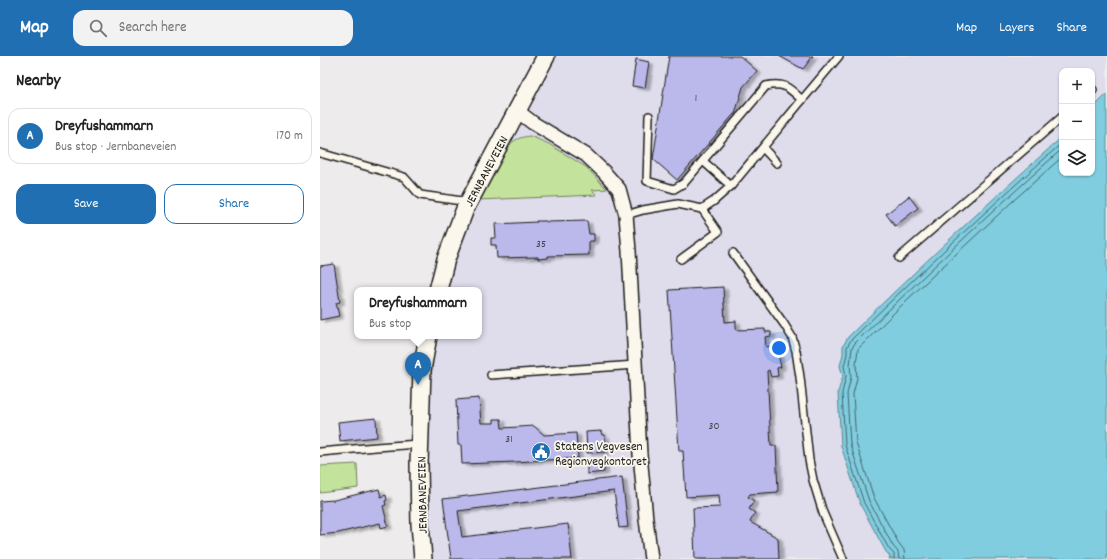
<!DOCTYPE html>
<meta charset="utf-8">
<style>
body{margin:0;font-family:Dekko,sans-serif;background:#f2f2f2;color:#222}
.controls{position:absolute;right:12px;top:12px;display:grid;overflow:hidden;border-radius:8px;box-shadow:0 1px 3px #0004}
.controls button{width:36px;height:36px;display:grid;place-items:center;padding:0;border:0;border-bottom:1px solid #e0e0e0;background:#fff;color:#222;font:20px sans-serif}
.you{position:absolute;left:459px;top:292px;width:14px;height:14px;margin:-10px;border:3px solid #fff;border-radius:50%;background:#1a73e8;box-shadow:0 0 0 6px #1a73e833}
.badge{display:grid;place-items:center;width:26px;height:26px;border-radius:50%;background:#1f6fb2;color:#fff;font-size:13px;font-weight:700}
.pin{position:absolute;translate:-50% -33px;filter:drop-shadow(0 1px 2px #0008)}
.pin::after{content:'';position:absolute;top:21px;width:14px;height:12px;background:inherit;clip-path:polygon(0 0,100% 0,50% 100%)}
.popup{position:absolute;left:34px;top:231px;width:128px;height:52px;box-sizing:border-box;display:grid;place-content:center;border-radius:8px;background:#fff;filter:drop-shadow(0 1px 3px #0005);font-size:13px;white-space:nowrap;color:#767676}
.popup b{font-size:15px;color:#222}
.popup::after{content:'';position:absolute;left:50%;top:100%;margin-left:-8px;border:8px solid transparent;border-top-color:#fff}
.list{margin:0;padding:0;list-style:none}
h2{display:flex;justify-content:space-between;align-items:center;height:52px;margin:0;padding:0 16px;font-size:17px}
h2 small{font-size:13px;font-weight:400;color:#767676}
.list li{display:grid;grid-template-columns:26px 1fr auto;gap:12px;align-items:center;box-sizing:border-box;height:56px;margin:0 8px 8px;padding:0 8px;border:1px solid #e0e0e0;border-radius:12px}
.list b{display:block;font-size:15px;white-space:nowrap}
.list p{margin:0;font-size:13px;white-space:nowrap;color:#767676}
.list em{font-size:13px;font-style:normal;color:#767676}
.actions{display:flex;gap:8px;padding:12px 16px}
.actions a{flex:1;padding:9px 0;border:1px solid #1f6fb2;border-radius:12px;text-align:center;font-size:14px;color:#1f6fb2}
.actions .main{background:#1f6fb2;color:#fff}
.icon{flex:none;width:22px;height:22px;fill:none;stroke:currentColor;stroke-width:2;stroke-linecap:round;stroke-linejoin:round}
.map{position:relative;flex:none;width:787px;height:503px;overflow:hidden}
header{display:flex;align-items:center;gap:24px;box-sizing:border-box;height:56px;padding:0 20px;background:#1f6fb2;color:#fff}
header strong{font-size:19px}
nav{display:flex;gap:22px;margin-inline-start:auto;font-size:14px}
.search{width:280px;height:36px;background:#f2f2f2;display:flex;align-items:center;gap:10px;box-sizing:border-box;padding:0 14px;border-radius:12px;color:#767676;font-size:15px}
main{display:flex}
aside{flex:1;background:#fff}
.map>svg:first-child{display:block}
.built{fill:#dfdcec}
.green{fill:#c3e39c;stroke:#70805c}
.water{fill:#80cddf;stroke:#588691}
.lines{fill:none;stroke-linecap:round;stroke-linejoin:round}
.shore{stroke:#44636a;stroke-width:1}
.building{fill:#bbb9eb;stroke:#1c1c1c;filter:url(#shadow)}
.service-casing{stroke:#1c1c1c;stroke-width:10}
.minor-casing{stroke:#1c1c1c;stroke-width:16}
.tertiary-casing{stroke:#1c1c1c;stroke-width:20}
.service{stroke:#fbf7ec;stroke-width:7}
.minor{stroke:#fbf7ec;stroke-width:13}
.tertiary{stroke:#fbf7ec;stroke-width:17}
.labels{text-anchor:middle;stroke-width:3.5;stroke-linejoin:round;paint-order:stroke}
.number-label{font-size:11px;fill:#444350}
.street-label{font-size:13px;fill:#1c1c1c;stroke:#fbf7ec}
.poi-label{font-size:13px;fill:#1c1c1c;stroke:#fbf7ec;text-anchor:start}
</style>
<header>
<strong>Map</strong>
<div class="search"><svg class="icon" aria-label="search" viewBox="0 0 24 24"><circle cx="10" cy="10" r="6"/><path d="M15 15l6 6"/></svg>Search here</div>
<nav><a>Map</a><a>Layers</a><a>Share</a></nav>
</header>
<main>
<aside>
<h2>Nearby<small></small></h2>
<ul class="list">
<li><span class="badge">A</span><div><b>Dreyfushammarn</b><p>Bus stop · Jernbaneveien</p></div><em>170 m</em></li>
</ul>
<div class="actions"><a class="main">Save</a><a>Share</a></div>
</aside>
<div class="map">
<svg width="787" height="503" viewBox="0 0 787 503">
<defs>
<filter id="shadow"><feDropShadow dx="4.5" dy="2.5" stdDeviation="1" flood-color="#0004"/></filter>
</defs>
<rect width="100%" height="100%" fill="#eeebec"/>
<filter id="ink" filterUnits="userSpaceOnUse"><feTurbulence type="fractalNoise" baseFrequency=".025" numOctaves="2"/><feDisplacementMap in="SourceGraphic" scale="8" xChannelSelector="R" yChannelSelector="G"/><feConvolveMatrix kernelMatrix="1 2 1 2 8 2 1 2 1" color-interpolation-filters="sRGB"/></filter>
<g filter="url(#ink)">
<path class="built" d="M226,0H787V38L772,53V15H742V81L684,133L523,290V298L520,310L523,320L518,336L521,390L540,448L566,496L570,500L569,503H103L108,280H159V234H118L126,203Z"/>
<g class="green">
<path d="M210,80L229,88L266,111L287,133L272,134L277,139L157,144L188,90C195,83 201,81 210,80Z"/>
<path d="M37,408L38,432L0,437V410Z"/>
</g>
<path class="water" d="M787,38V503H569L570,500L566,496L540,448L521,390L518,336L523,320L520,310L523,298V290L528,281C597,213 669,146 742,81V117H772V53Z"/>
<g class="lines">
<g class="shore">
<path d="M574,503V498L569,493L544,447L525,389L522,337L526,320L524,310L527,298V291L531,284C600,216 670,151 742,87"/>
<path d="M579,503L578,496L573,490L549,445L530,388L527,338L531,321L530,309L532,292L535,287C602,221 671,156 742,93"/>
<path d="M585,503L584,494L578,486L554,442L536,387L533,338L537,322L536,308L538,293L590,241L694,144L742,101"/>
</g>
</g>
<g class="building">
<path d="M349,0H420L437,15L423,31L415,58H414L357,124L333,103Z"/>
<path d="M459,0H493L483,13Z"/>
<path d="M316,3L329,6L325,32L312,30Z"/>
<path d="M589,140L598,152L575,170L566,158Z"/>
<path d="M216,165H226L227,166L267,165L269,178H274V185H269V199L228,200V202L218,203V201L177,202L176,189H171V182H176L175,168L217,166Z"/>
<path d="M14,208L20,246L16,247L19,260L0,264V210Z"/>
<path d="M403,231L405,266L416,265V274L445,273V276H451V280L445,281L446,291L456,290L461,311L457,312L458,320L451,321L449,314L447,315L451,390H456L458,436L430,438L428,441L434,445L429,453L435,457L430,466L458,482L459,503H375L373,452L400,451L399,439L366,441L363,395H359L349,234Z"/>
<path d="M159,342L161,367H174V363H181L182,372L214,370L224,379L256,377L258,402L195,406L142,408L141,389H138L136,344Z"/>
<path d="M56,362L57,381L20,385L18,366Z"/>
<path d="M281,375L282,379H285L286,396L267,397L266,376Z"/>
<path d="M284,407V416L267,418V408Z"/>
<path d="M302,421L308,471L299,472L294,435L138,455L142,481L248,468L252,503H131L123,443Z"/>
<path d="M59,433L61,441L66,439L67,444L65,445L66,449L63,450L68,470L61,472L60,467L18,477L0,479V445L14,444Z"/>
</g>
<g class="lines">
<g class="service-casing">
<g id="service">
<path d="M772,35L773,34"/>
<path d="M482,44L519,0"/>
<path d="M443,92L457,107"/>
<path d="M0,97L84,121L100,139L149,146"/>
<path d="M383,105L411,130"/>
<path d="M306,159L323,154L358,148L382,153L394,145L411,130L482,44C469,32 465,26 446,30L364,127L354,133L327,125L329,60"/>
<path d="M413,197L464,268L472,281L476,295L480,321L489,404L493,424L503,457L523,503"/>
<path d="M579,202L742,61"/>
<path d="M361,203L398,176L382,153"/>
<path d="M171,319L316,309"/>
<path d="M0,396L56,391L99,388"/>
</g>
</g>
<g class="minor-casing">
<path id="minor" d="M196,54L213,67L266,99L284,116L299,133L306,159L309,195L320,398L326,463L331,503"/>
</g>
<g class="tertiary-casing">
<g id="tertiary">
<path id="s1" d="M118,234L126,203L145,153L226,0"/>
<path d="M103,503L100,468L99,408L102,314L108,280"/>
</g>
</g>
<use href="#service" class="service"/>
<use href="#minor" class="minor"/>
<use href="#tertiary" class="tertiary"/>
</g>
</g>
<defs>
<g id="civic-disc" transform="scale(1)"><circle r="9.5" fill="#1f6fb2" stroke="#fbf7ec"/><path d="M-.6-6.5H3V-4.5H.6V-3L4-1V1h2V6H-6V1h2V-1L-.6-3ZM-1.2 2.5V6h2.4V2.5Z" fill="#fff"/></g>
</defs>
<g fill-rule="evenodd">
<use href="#civic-disc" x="221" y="396"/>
</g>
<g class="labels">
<g class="number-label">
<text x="376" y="45">1</text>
<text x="221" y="191">35</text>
<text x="394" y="373">30</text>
<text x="189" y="386">31</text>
</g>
<g class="street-label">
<text dy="5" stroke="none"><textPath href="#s1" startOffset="129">JERNBANEVEIEN</textPath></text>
<text transform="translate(101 439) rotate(-91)" y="5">JERNBANEVEIEN</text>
</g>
<g class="poi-label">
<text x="235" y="394">Statens Vegvesen<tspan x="235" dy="15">Regionvegkontoret</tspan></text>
</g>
</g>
</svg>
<div class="controls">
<button>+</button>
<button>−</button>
<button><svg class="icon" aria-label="layers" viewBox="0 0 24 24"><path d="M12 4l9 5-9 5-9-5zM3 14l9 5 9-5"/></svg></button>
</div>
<div class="you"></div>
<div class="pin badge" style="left:98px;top:329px">A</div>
<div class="popup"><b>Dreyfushammarn</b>Bus stop</div>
</div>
</main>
